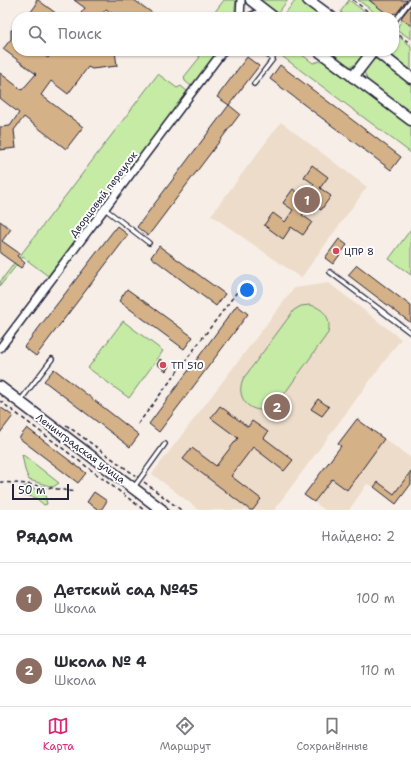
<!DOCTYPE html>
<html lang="ru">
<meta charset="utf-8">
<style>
body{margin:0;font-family:"Shantell Sans",sans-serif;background:#f2f2f3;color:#2b2b33}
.scale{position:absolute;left:12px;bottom:10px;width:57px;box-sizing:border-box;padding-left:4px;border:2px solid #22223b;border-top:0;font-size:11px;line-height:14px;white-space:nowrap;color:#22223b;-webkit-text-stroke:3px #fff;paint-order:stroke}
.you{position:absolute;left:247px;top:290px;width:14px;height:14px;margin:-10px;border:3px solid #fff;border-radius:50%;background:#1a73e8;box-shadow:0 0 0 6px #1a73e833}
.badge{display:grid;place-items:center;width:26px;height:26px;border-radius:50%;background:#db2777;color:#fff;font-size:13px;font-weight:700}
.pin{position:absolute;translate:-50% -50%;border:2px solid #fff;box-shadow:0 1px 4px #0006}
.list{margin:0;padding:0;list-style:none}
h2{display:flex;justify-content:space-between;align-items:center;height:52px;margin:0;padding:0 16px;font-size:17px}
h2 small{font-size:13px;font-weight:400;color:#7c7c81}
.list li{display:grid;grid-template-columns:26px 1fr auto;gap:12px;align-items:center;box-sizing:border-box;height:72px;padding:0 16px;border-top:1px solid #e1e1e2}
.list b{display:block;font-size:15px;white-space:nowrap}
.list p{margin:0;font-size:13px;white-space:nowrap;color:#7c7c81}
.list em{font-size:13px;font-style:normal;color:#7c7c81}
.icon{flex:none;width:22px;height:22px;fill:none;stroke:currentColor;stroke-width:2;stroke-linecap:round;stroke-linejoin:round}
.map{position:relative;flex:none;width:411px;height:510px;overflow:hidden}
.search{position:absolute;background:#fff;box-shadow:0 1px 3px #0004;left:12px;right:12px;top:12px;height:44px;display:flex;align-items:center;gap:10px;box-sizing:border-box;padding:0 14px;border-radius:16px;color:#7c7c81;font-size:15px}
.sheet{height:196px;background:#fff}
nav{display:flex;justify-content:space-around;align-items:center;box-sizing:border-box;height:56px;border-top:1px solid #e1e1e2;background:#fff;font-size:11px;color:#7c7c81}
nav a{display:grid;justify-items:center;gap:2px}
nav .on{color:#db2777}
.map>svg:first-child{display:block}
.built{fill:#eddcca}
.green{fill:#c5eba5;stroke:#748670}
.building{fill:#d5b187;stroke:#22223b}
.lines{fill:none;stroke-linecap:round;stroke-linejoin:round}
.service-casing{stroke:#22223b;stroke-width:6}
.minor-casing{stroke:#22223b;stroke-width:10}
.secondary-casing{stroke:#22223b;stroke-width:13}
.path{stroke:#22223b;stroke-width:1.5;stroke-dasharray:4 3;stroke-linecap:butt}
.service{stroke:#fff;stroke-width:3.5}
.minor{stroke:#fff;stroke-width:7}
.secondary{stroke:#fff;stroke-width:10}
.poi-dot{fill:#d1495b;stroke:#fff;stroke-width:1.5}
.labels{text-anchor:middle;stroke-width:4;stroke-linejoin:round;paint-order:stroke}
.street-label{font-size:10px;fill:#22223b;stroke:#fff}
.poi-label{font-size:10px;fill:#22223b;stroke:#fff;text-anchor:start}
</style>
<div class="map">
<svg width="411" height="510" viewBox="0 0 411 510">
<rect width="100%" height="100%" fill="#f7efe7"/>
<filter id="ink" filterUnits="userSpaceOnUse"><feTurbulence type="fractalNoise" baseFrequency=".025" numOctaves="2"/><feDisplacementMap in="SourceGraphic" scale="8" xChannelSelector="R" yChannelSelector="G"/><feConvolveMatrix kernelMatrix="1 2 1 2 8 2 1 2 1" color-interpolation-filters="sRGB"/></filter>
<g filter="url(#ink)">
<g class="built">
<path d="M281,122L367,187L301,278L211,215Z"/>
<path d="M329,283L401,339L274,510H199L152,474L294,288Z"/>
<path d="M357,419L411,458V470L408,474L411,476L396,504L374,487L367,484L349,510H325L304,495L340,446L338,444Z"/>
</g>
<g class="green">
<path d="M224,0H236L234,17H211Z"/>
<path d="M258,0H288L277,14Z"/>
<path d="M296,0H301L324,17H282Z"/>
<path d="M349,0L372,17H343L341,11Z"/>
<path d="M358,0H369L390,16L381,17Z"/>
<path d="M403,19L411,25V39L396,29Z"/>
<path d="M394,33L411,46V70L386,51H394Z"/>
<path d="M193,51H220L192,87L185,81L184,77L200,57Z"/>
<path d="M275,51H297L313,63L324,60L411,124V153Z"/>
<path d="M327,51H363C363,56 361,59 358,63C349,73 334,57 327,51Z"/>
<path d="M375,59H380L411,81V113L367,80L364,71L365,68L371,61Z"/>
<path d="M158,74L177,88L181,86L188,92L48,276L23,257L0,286V282Z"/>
<path d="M411,229V275L389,259Z"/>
<path d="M310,305C324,308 332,319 328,333L277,404C258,420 233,402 243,379L294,310L301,306Z"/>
<path d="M123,321L163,351L129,398L88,368Z"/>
<path d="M22,454L59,483L53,487L29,480L25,470Z"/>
<path d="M26,486L44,491L47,504L44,505L36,498L25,495L19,489Z"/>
</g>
<g class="building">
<path d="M36,0H38L61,17H27L36,5Z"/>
<path d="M74,0H134L158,17H117L106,9L100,17H78L85,8Z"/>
<path d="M369,0H407L396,14L394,13L391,17Z"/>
<path d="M411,5V26L401,18Z"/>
<path d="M11,30H17V51H38L48,58L53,51H115L117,66L92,69L88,67L68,94L51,81L41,95L83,127L66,149L24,117L14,130L16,148L0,150V127L10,126L19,113L0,98V73L22,90L36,74L3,49L11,39Z"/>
<path d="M247,57L259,66L229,105L217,97Z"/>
<path d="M280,65L401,157L391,170L270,79Z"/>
<path d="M229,105L240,114L148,236L137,227Z"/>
<path d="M312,165L328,177L320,188L331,196L321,210L311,203L302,215L312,222L303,235L291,227L283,239L264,225L273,213L285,222L293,210L283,203L293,189L304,197L314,184L304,177Z"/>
<path d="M0,221L11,229L2,241L19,253L17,256L25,263L21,268L0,253Z"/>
<path d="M117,226L128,235L36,356L24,347Z"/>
<path d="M339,239L347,245L333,264L325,258Z"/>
<path d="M159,246L225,294L216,306L151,257Z"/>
<path d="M357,265L411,306V323L348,275Z"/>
<path d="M127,289L193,337L184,349L119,301Z"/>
<path d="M237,305L248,314L159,432L149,424Z"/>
<path d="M160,359L169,366L166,371L157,364Z"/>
<path d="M54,369L139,435L130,447L44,381Z"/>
<path d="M318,399L329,407L322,416L311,409Z"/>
<path d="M220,406L248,427L252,421L268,432L264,438L293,460L284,471L253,447L231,476L261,499L253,510H250L183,459L192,448L216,466L238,438L211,418Z"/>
<path d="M0,407L13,416L0,433Z"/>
<path d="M357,419L384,439L347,490L332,479L314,502L304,495L341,446L338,444Z"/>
<path d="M27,428L86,473L78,483L19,438Z"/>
<path d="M411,471V484L396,504L374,487L378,482L394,494Z"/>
<path d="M94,492L107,501L101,510H99L87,502Z"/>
</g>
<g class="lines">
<g class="service-casing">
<g id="service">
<path d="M394,22L411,0"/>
<path d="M254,84L273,59L262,51"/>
<path d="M105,209L149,243"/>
<path d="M330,272L411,333"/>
<path d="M20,401L52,359"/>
<path d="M134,487L165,444"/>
</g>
</g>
<g class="minor-casing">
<g id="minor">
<path d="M240,17L241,0"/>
<path d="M250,17L260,13L268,15"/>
<path d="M0,348L223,51"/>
</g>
</g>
<g class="secondary-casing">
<g id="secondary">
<path d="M251,0L273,17"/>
<path d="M308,0L331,17"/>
<path d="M319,51L411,120"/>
<path d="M376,51L411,78"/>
<path d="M353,77L373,51"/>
<path d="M0,387L162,510"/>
</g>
</g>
<g class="path">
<path d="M353,0L375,17"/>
<path d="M394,31L411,44"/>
<path d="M0,401L144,510"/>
<path d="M138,424L240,288"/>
<path d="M66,425L136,476"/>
<path d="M0,482L27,484L76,492"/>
<path d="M144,482L181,510"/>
</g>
<use href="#service" class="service"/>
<use href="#minor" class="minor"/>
<use href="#secondary" class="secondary"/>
</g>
</g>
<g class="poi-dot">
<circle cx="336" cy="251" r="4"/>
<circle cx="163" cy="365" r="4"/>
</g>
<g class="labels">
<g class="street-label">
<text transform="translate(103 194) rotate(-53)" y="4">Дворцовый переулок</text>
<text transform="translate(81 448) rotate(37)" y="4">Ленинградская улица</text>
</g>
<g class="poi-label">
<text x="344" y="255">ЦПР 8</text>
<text x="171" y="369">ТП 510</text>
</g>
</g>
</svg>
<div class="scale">50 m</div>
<div class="you"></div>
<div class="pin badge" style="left:307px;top:200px;background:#8d6e63">1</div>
<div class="pin badge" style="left:277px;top:407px;background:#8d6e63">2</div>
<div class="search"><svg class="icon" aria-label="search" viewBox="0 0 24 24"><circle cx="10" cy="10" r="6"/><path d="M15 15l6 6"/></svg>Поиск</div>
</div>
<section class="sheet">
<h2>Рядом<small>Найдено: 2</small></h2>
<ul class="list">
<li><span class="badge" style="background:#8d6e63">1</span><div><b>Детский сад №45</b><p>Школа</p></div><em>100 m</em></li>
<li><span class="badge" style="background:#8d6e63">2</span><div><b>Школа № 4</b><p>Школа</p></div><em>110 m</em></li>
</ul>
</section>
<nav>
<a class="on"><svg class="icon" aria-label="map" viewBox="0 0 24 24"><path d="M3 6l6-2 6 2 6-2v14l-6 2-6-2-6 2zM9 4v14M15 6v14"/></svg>Карта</a>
<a><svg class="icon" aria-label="directions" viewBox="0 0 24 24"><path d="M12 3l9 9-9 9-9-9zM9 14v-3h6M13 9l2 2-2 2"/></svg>Маршрут</a>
<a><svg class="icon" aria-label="saved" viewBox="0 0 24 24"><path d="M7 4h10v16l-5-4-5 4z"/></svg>Сохранённые</a>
</nav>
